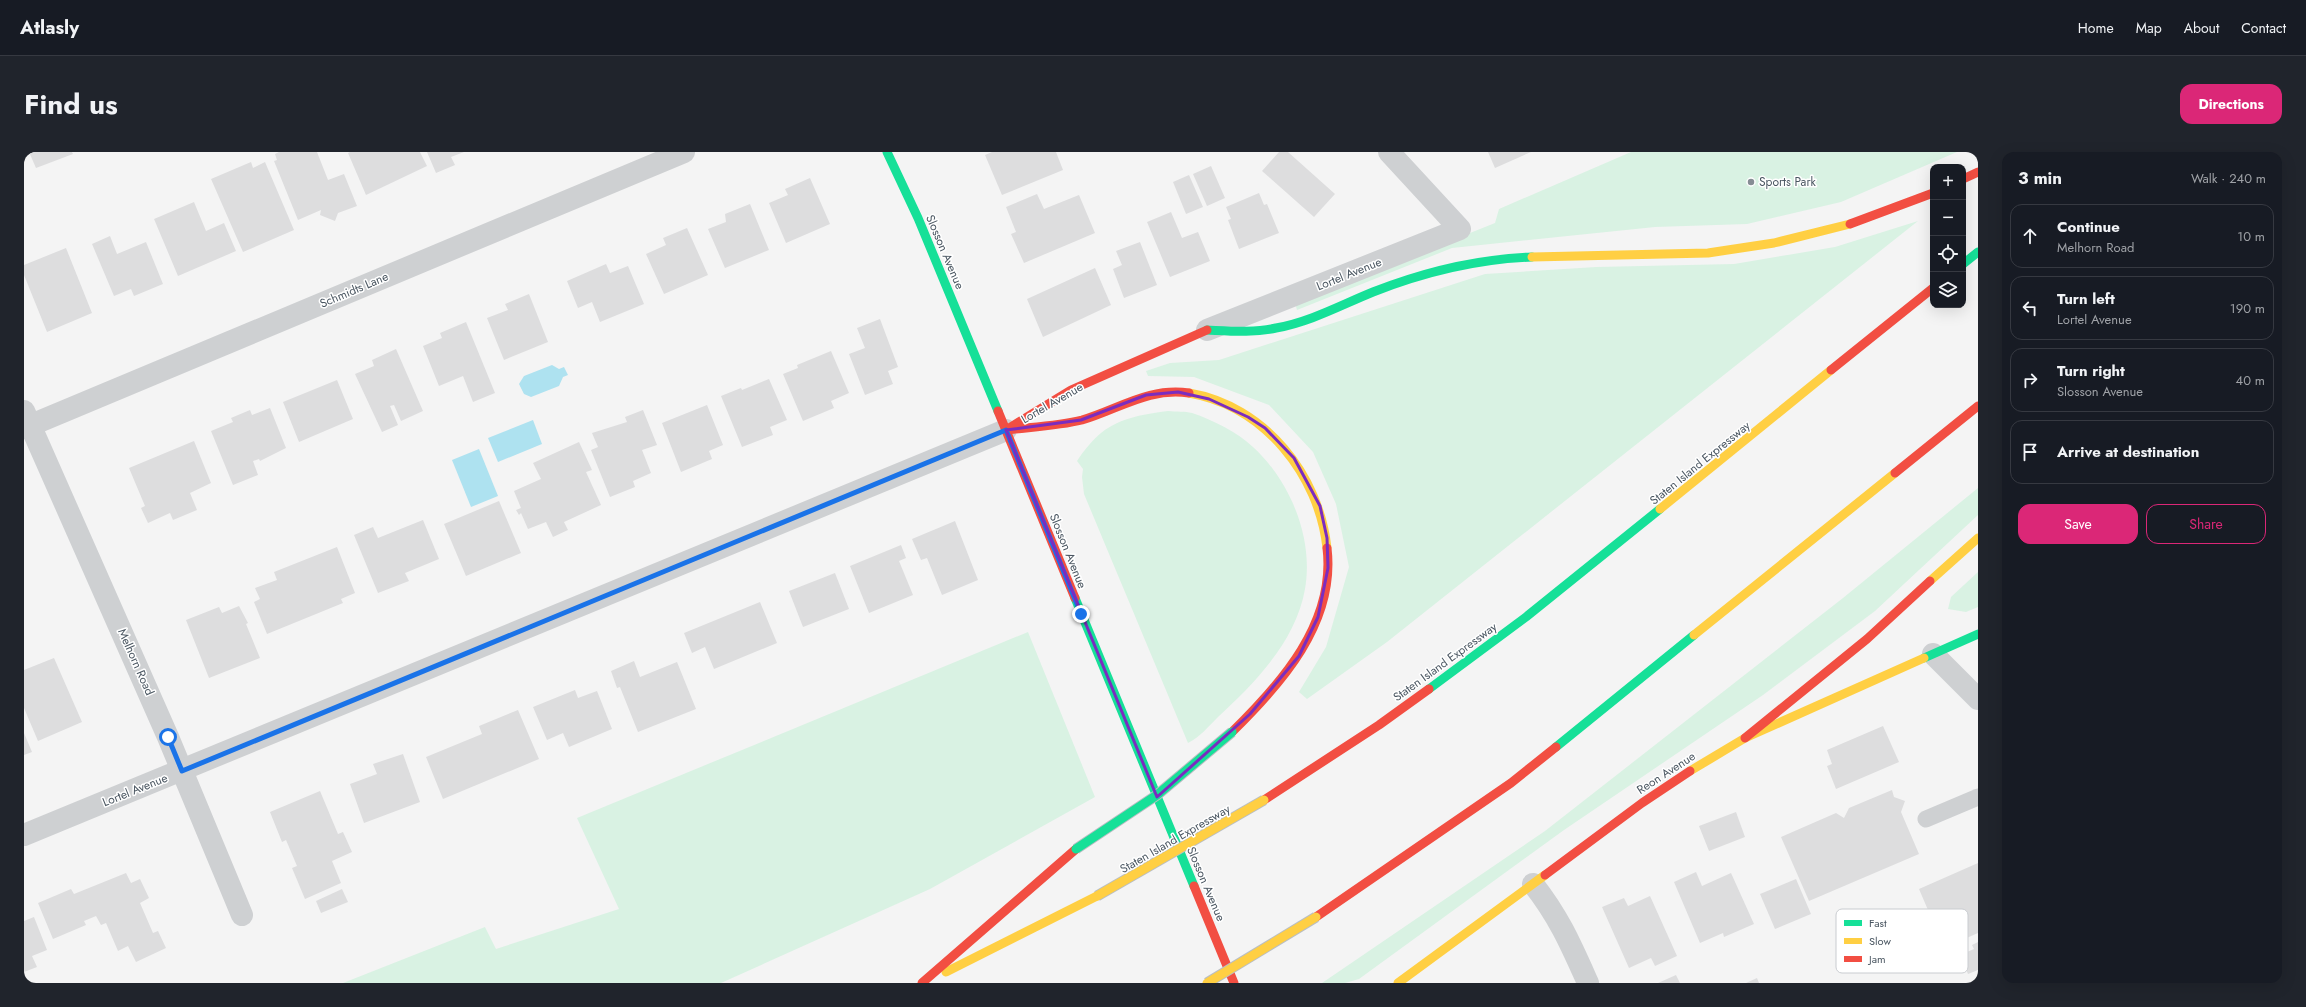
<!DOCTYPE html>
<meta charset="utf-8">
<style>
body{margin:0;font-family:Jost,sans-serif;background:#20242c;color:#f1f3f6}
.controls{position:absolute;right:12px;top:12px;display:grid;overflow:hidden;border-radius:8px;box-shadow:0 4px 16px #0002}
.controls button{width:36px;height:36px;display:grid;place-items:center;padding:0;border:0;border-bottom:1px solid #363941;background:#171b24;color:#f1f3f6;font:20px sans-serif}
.stop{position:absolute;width:12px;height:12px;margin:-9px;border:3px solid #1a73e8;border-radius:50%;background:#fff}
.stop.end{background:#1a73e8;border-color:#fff;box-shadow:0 1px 4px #0008}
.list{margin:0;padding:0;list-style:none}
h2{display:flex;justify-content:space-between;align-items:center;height:52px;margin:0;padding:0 16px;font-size:17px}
h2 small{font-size:13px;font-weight:400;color:#9ea1a6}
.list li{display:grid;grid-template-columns:26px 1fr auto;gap:12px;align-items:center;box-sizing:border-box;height:64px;margin:0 8px 8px;padding:0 8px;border:1px solid #363941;border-radius:12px}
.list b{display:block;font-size:15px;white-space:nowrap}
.list p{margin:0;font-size:13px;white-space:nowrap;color:#9ea1a6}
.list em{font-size:13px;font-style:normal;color:#9ea1a6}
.actions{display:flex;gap:8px;padding:12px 16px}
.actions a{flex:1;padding:9px 0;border:1px solid #db2777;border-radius:12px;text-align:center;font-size:14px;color:#db2777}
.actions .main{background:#db2777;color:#fff}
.icon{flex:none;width:22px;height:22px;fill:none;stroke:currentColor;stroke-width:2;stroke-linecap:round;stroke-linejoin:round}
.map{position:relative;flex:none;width:1954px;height:831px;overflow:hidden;border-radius:12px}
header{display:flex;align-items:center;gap:24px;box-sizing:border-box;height:56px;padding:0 20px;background:#171b24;border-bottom:1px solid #363941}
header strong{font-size:19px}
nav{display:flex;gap:22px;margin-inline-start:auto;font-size:14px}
.intro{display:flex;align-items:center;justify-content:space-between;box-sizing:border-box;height:96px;padding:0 24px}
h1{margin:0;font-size:28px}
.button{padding:10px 18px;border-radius:12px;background:#db2777;color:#fff;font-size:14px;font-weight:700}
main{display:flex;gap:24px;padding:0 24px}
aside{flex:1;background:#171b24;border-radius:12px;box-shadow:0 4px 16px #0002}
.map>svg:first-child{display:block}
.green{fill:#d9f2e3}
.water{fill:#aee2f0}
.building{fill:#ddddde}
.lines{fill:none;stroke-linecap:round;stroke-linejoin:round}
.lane{stroke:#ced0d2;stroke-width:17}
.street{stroke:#ced0d2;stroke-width:22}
.fast{stroke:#16e098;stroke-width:9}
.slow{stroke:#ffcf43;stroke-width:9}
.jam{stroke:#f24e42;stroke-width:9}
.fast-bridge-casing{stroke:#b9bec3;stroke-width:11;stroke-linecap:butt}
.slow-bridge-casing{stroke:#b9bec3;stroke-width:11;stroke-linecap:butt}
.fast-bridge{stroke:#16e098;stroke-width:9}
.slow-bridge{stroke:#ffcf43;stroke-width:9}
.route{stroke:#1a73e8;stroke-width:5}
.marked{fill:none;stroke:#7b2cbf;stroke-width:3;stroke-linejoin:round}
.poi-dot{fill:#868d94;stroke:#fff;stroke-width:1.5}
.labels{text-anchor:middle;stroke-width:3;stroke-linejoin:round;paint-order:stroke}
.poi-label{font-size:12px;fill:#4a5661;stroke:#fff;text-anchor:start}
.street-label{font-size:12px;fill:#4a5661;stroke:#fff}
.key{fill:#fff;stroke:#c9ccd0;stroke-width:1}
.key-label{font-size:11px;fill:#4a5661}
</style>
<header>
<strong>Atlasly</strong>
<nav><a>Home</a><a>Map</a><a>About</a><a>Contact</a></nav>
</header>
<div class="intro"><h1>Find us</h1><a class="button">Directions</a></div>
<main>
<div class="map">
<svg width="1954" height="831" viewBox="0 0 1954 831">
<rect width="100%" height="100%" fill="#f4f4f4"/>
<g class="green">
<path d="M1607,0H1933L1817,50L1723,72L1631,75L1428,96L1273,158L1271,151L1471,71L1475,57Z"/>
<path d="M1894,69L1363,490L1283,547L1275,540L1302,495L1325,415L1312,352L1289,300L1245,253L1170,225L1124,224L1122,219L1146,211L1195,208L1461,122L1572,115L1710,112L1811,95Z"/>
<path d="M1144,259C1152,260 1161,259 1168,261C1189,268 1213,280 1229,295C1266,329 1290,386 1281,437C1272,489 1231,531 1194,565C1185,574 1176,585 1164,591L1060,342L1058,325L1059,317L1053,309C1079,270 1100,265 1144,259Z"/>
<path d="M1954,336V363L1851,459L1739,543L1540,678L1335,827L1321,831H1298L1521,679L1819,446Z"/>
<path d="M1954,420V455L1942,460L1924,457L1927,445Z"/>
<path d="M1004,480L1071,645L906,737L697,831H319L461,775L472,797L595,757L553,666Z"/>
</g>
<g class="water">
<path d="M528,213L535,217L540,215L544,223L539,225L535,234L507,245L500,242L495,232L500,224Z"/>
<path d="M509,268L518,292L474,310L464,286Z"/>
<path d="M455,297L474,344L447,355L428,308Z"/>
</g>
<g class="building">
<path d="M5,0H48L49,2L12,16Z"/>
<path d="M255,0H293L304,28L320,22L333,54L314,61L311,69L296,63L297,58L274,68L250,9L253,8L251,2Z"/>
<path d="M326,0H396L403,14L342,43L324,1Z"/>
<path d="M403,0H440L427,5L431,13L412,21Z"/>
<path d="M968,0H1032L1039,18L978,43L961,3Z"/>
<path d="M1255,0H1264L1311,42L1290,65L1238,19Z"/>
<path d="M1464,0H1507L1471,16Z"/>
<path d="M227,10L229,16L241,10L270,78L219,100L187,27Z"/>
<path d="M1187,14L1201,46L1183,54L1169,22Z"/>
<path d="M1165,23L1179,55L1162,62L1149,30Z"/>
<path d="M786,26L806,72L762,91L745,51L764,43L761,37Z"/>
<path d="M1235,41L1240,53L1243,52L1255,81L1215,97L1204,68L1207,67L1202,55Z"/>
<path d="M1013,42L1020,57L1055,43L1071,81L1000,111L987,82L992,80L982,55Z"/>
<path d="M170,50L182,79L200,71L212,99L154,124L130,67Z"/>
<path d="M726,52L745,98L701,116L684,77L702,70L701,62Z"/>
<path d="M1147,60L1158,86L1174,80L1186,109L1146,125L1123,70Z"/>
<path d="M663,76L684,123L640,142L622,102L642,93L639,86Z"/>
<path d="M86,84L93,102L122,90L139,132L110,144L107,137L90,144L68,92Z"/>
<path d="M1116,90L1133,133L1100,146L1089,117L1098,113L1092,99Z"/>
<path d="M42,96L68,161L23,180L0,123V113Z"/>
<path d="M582,112L586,121L604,114L620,152L576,170L568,150L554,156L543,129Z"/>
<path d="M1071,116L1087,153L1019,185L1003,147Z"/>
<path d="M505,142L524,190L480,208L463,166L484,158L481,152Z"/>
<path d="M856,167L874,215L864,219L869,232L841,243L825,202L841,196L833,176Z"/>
<path d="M442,170L471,241L449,250L439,224L415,234L399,194L418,186L416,181Z"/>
<path d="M372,197L399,259L377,269L370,253L366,254L374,273L358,280L331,222L350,214L348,208Z"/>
<path d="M807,199L825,241L807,249L810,256L779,269L759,222L774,216L773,213Z"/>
<path d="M745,227L763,268L746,275L749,283L718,295L697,244L717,236L718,238Z"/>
<path d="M313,228L329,267L275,290L259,250Z"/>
<path d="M683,253L699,293L685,299L688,307L657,320L638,271Z"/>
<path d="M246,256L262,296L236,309L235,307L229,309L234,323L209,333L187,279L209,270L207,266L226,258L228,263Z"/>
<path d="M619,258L633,293L618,298L627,321L609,329L611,335L586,345L567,298L574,295L568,281L603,270L601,265Z"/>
<path d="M170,289L187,331L166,341L173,358L149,368L146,361L124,371L117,356L121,354L105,316Z"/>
<path d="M555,290L568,318L562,320L577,353L540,370L544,378L529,385L522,370L504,377L497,361L495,363L492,358L497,356L490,339L517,327L509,311Z"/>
<path d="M475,349L497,401L442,424L420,372Z"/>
<path d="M399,368L415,407L381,421L385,429L354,441L330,383L349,375L354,386Z"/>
<path d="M931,369L954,428L918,443L903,406L897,408L888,387Z"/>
<path d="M877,393L882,406L875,409L889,443L845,461L826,414Z"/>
<path d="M313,395L331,441L317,447L319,451L243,482L230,450L236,447L231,436L253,428L250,420Z"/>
<path d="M811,421L825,457L779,475L765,439Z"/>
<path d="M736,450L753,491L690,517L681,495L668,501L660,481Z"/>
<path d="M215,454L224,471L222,472L236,506L185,526L162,468L195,455L198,461Z"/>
<path d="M30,506L58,570L14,589L0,556V518Z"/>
<path d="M610,509L616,525L653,510L672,557L614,580L596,535L593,536L587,519Z"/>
<path d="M551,538L554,546L573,539L588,577L545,595L539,581L523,588L509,555Z"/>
<path d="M494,558L515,607L419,647L402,605L458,582L455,574Z"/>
<path d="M1859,574L1875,610L1812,637L1803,614L1808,612L1803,598Z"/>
<path d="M0,581L8,600L0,603Z"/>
<path d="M379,602L396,650L340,671L326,632L353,622L349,612Z"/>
<path d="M1868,638L1870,645L1881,649L1877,660L1895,702L1785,749L1757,685L1812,661L1820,666L1825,656Z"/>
<path d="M296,639L314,682L319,680L328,700L308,709L317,731L281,747L268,716L273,714L262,688L258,690L246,660Z"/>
<path d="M1712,660L1721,685L1685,699L1675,674Z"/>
<path d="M1954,711V781L1863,821L1847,783L1904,758L1895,737Z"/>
<path d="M1672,720L1678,734L1707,721L1730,772L1700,785L1699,781L1676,791L1650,730Z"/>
<path d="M102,721L107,731L116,727L125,746L116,751L129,781L134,779L142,796L112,810L104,794L94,799L82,771L77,773L72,764L60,769L62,773L29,787L14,751L47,737L50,742Z"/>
<path d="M1772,727L1787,762L1751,777L1736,742Z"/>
<path d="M318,737L324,750L297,761L292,749Z"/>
<path d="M1626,744L1653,804L1631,814L1627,806L1605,816L1578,755L1600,746L1604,754Z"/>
<path d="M10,765L23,798L8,804L13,815L0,820V769Z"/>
<path d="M1954,790V818L1944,822L1936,803L1950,797L1948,793Z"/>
<path d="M1652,823L1656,831H1634Z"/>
<path d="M1733,826L1735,831H1722Z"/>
</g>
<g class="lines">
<path class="lane" d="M1902,667L1954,645"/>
<g class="street">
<path d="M1183,178L1436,77L1365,0"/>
<path d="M0,259L144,585L218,763"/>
<path d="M0,276L660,0"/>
<path d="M1909,502L1954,547"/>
<path d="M0,683L982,278"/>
<path d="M1509,732C1535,765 1547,793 1564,831"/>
</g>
<g class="fast">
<path d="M863,0L894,66L974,259"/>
<path d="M1939,112L1954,100"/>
<path d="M1183,178C1206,179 1230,181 1252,176C1286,170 1317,153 1349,140C1400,120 1453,107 1508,105"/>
<path d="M1051,446L1170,734"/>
<path d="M1900,506L1954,482"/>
<path d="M1405,537L1502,465L1636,357"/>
<path d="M1532,595L1670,483"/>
</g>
<g class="slow">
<path d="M1508,105L1684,101L1750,91L1826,72"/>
<path d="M1165,241C1241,254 1295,323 1303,396"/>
<path d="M1636,357L1807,218"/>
<path d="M1906,429L1954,386"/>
<path d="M1670,483L1871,321"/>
<path d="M1666,619L1721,586L1900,506"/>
<path d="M922,820L1073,744"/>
<path d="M1374,831L1521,723"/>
</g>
<g class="jam">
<path d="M1939,27L1954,20"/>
<path d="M1826,72L1909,41"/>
<path d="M1807,218L1909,136"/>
<path d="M974,259L1051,446"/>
<path d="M982,278L1047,238L1183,178"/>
<path d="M982,278C1007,275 1034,274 1058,268C1095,257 1125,235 1165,241"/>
<path d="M1871,321L1954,254"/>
<path d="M1208,580C1257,532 1312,471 1303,396"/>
<path d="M1721,586L1843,487L1906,429"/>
<path d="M1240,648L1355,573L1405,537"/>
<path d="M1521,723L1618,651L1666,619"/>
<path d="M1170,734L1210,831"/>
<path d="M1292,765L1487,631L1532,595"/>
<path d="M898,831L1052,697"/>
</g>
<g class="fast-bridge-casing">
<path id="fast-bridge" d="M1052,697L1133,643L1208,580"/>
</g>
<g class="slow-bridge-casing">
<g id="slow-bridge">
<path d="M1073,744L1240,648"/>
<path d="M1183,831L1292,765"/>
</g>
</g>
<use href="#fast-bridge" class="fast-bridge"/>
<use href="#slow-bridge" class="slow-bridge"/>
</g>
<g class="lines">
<path class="route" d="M144,585L158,619L982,278L1057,462"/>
</g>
<path class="marked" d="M1154,240L1185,247L1224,265L1241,276L1270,306L1296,354L1303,386L1304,416L1294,465L1275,504L1226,562L1133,645L982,278L1057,268L1122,243Z"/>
<circle class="poi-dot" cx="1727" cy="30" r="4"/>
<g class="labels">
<g class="poi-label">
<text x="1735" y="34">Sports Park</text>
</g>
<g class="street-label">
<text transform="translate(921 100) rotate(67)" y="4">Slosson Avenue</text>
<text transform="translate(1325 122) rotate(-22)" y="4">Lortel Avenue</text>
<text transform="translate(330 138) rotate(-23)" y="4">Schmidts Lane</text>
<text transform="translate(1028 251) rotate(-30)" y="4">Lortel Avenue</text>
<text transform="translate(1676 311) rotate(-39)" y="4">Staten Island Expressway</text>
<text transform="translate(1044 399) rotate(68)" y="4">Slosson Avenue</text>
<text transform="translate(112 510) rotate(66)" y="4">Melhorn Road</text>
<text transform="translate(1421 510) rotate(-36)" y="4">Staten Island Expressway</text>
<text transform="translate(1642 621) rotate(-33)" y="4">Reon Avenue</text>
<text transform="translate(111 638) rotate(-22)" y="4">Lortel Avenue</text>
<text transform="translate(1151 687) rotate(-30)" y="4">Staten Island Expressway</text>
<text transform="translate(1182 732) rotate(67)" y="4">Slosson Avenue</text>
</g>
</g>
<rect x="1812" y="757" width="132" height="64" rx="6" class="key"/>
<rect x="1820" y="768" width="18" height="6" fill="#16e098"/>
<rect x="1820" y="786" width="18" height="6" fill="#ffcf43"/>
<rect x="1820" y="804" width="18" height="6" fill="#f24e42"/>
<g class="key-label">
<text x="1845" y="775">Fast</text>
<text x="1845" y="793">Slow</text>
<text x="1845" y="811">Jam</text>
</g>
</svg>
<div class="controls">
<button>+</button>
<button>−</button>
<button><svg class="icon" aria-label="locate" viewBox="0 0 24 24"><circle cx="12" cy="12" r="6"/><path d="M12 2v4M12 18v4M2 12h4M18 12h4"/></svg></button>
<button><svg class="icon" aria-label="layers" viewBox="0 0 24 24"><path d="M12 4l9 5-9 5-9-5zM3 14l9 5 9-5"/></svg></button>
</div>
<div class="stop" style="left:144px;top:585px"></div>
<div class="stop end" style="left:1057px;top:462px"></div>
</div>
<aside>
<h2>3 min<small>Walk · 240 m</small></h2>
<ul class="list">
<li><svg class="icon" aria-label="ahead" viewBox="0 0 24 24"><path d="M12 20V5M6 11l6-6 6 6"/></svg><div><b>Continue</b><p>Melhorn Road</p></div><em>10 m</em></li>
<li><svg class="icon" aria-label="left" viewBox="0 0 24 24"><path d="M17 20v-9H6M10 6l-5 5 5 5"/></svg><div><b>Turn left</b><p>Lortel Avenue</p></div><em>190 m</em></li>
<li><svg class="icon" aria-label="right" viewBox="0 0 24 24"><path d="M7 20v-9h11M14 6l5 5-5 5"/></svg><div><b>Turn right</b><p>Slosson Avenue</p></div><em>40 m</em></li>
<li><svg class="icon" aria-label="arrive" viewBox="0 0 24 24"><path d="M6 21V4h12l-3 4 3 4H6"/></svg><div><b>Arrive at destination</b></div></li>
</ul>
<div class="actions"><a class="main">Save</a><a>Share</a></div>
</aside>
</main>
